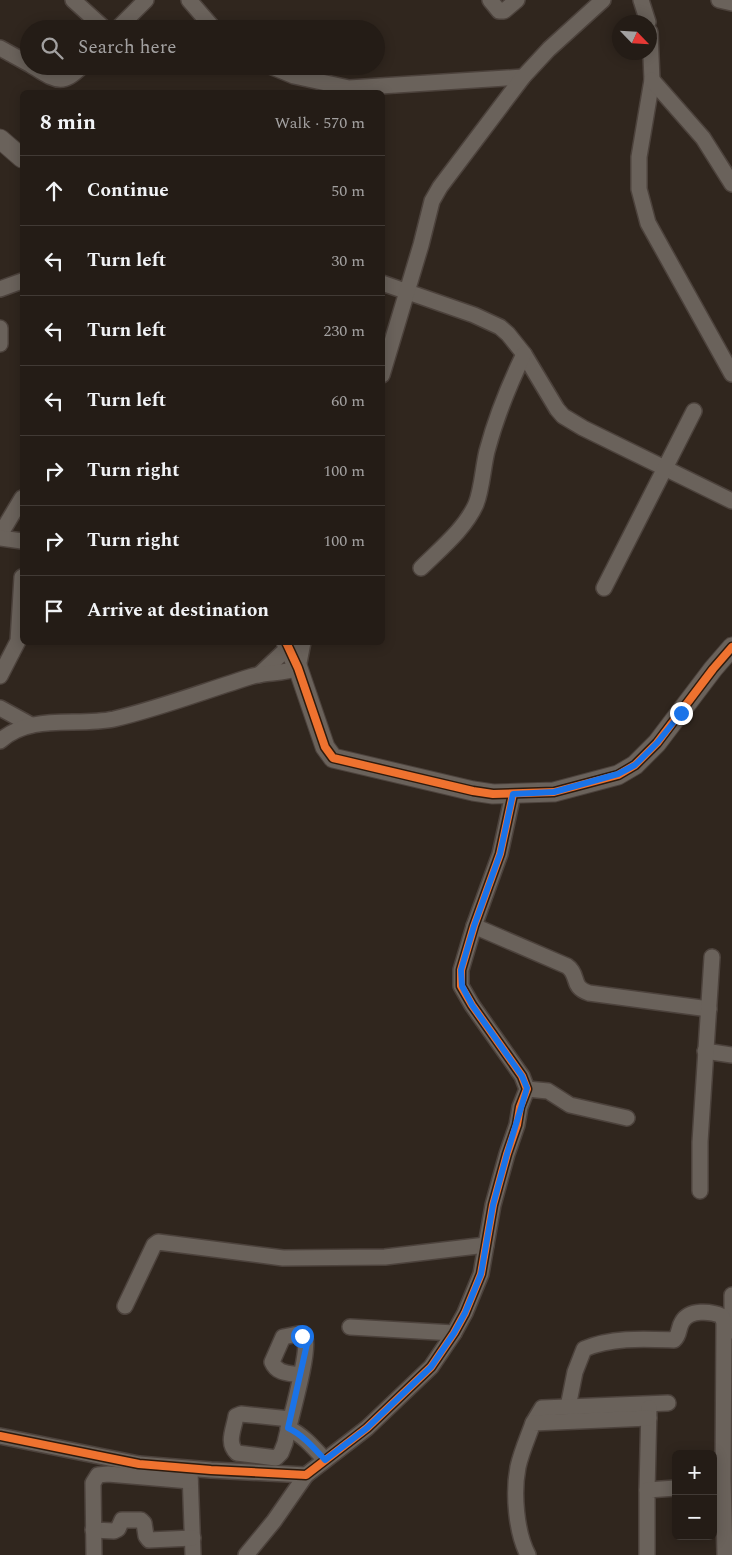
<!DOCTYPE html>
<meta charset="utf-8">
<style>
body{margin:0;font-family:Spectral,serif;background:#2c251f;color:#f1f3f6}
.controls{position:absolute;right:15px;bottom:15px;display:grid;overflow:hidden;border-radius:8px;box-shadow:0 2px 12px #0003}
.controls button{width:45px;height:45px;display:grid;place-items:center;padding:0;border:0;border-bottom:1px solid #413a35;background:#241c16;color:#f1f3f6;font:25px sans-serif}
.compass{position:absolute;left:612px;top:15px;width:45px;height:45px;border-radius:50%;background:#241c16;box-shadow:0 2px 12px #0003;rotate:115deg}
.stop{position:absolute;width:15px;height:15px;margin:-11px;border:4px solid #1a73e8;border-radius:50%;background:#fff}
.stop.end{background:#1a73e8;border-color:#fff;box-shadow:0 1px 5px #0008}
.list{margin:0;padding:0;list-style:none}
h2{display:flex;justify-content:space-between;align-items:center;height:65px;margin:0;padding:0 20px;font-size:21px}
h2 small{font-size:16px;font-weight:400;color:#a3a1a1}
.list li{display:grid;grid-template-columns:32px 1fr auto;gap:15px;align-items:center;box-sizing:border-box;height:70px;padding:0 20px;border-top:1px solid #413a35}
.list b{display:block;font-size:19px;white-space:nowrap}
.list em{font-size:16px;font-style:normal;color:#a3a1a1}
.icon{flex:none;width:28px;height:28px;fill:none;stroke:currentColor;stroke-width:2;stroke-linecap:round;stroke-linejoin:round}
.map{position:relative;flex:none;width:732px;height:1555px;overflow:hidden}
.search{position:absolute;background:#241c16;box-shadow:0 2px 12px #0003;left:20px;top:20px;width:365px;height:55px;display:flex;align-items:center;gap:12px;box-sizing:border-box;padding:0 18px;border-radius:28px;color:#a3a1a1;font-size:19px}
.panel{position:absolute;background:#241c16;box-shadow:0 2px 12px #0003;left:20px;top:90px;width:365px;height:555px;border-radius:8px}
.map>svg:first-child{display:block}
.lines{fill:none;stroke-linecap:round;stroke-linejoin:round}
.minor-casing{stroke:#4c423c;stroke-width:18}
.tertiary-casing{stroke:#4c423c;stroke-width:21}
.minor{stroke:#6a625b;stroke-width:15}
.tertiary{stroke:#6a625b;stroke-width:19}
.cycleway-casing{stroke:#2e1b0d;stroke-width:11}
.cycleway{stroke:#ef722f;stroke-width:8}
.route{stroke:#1a73e8;stroke-width:6}
</style>
<div class="map">
<svg width="732" height="1555" viewBox="0 0 732 1555">
<rect width="100%" height="100%" fill="#30261e"/>
<g class="lines">
<g class="minor-casing">
<g id="minor">
<path d="M73,0L105,29"/>
<path d="M189,0L214,29"/>
<path d="M490,0L499,11H504L517,0"/>
<path d="M641,0L648,22"/>
<path d="M719,0L732,3"/>
<path d="M117,29L146,0"/>
<path d="M650,32L652,80L639,157V189L648,223L732,374"/>
<path d="M0,48L29,64"/>
<path d="M32,66C55,79 61,88 82,66"/>
<path d="M270,66L294,76L349,88L523,77"/>
<path d="M652,80L703,138L732,184"/>
<path d="M382,283L474,315L500,327L508,334L524,354L557,409L563,416L583,428L732,501"/>
<path d="M0,289L22,281"/>
<path d="M0,328V344"/>
<path d="M382,375L421,245L432,201L440,187L523,77L549,49L603,0"/>
<path d="M0,535L22,498"/>
<path d="M0,538L22,541"/>
<path d="M421,568C440,549 465,529 476,504C482,489 483,467 487,451C496,417 509,385 524,354"/>
<path d="M604,588L694,411"/>
<path d="M259,675L294,642"/>
<path d="M0,676L18,641L22,577"/>
<path d="M0,708L31,725"/>
<path d="M0,741C31,713 76,727 114,719C161,708 207,690 253,676C268,672 283,674 298,668L303,642"/>
<path d="M474,926L567,966C580,975 570,987 589,993L709,1009"/>
<path d="M705,1051L732,1055"/>
<path d="M527,1089L548,1091L570,1105L627,1118"/>
<path d="M700,1191V1142L712,957"/>
<path d="M125,1306L154,1245L158,1242L283,1258L385,1257L486,1245"/>
<path d="M350,1327L454,1333"/>
<path d="M732,1331V1295"/>
<path d="M568,1407L575,1372L584,1349C612,1337 645,1339 674,1340C680,1335 678,1328 682,1322C689,1309 711,1311 722,1316L724,1323L723,1479L725,1555"/>
<path d="M290,1419L241,1414L236,1416C234,1429 226,1443 237,1453L276,1458L281,1453L285,1443C289,1423 310,1353 305,1338L298,1334L283,1337L272,1362C277,1374 289,1373 301,1375"/>
<path d="M533,1423L542,1408L668,1403"/>
<path d="M288,1428C303,1435 314,1448 325,1460"/>
<path d="M0,1436L139,1464L211,1470L306,1475L367,1428L431,1367L454,1333L465,1313L481,1274L493,1205L507,1154L517,1125L520,1107L527,1089L522,1076L472,1005L461,986V970L474,926L500,854L513,794"/>
<path d="M190,1472L193,1555"/>
<path d="M647,1490L649,1408"/>
<path d="M93,1530L114,1531L118,1529L122,1520H141L144,1523L146,1536L149,1540L193,1538"/>
<path d="M94,1555L93,1483L98,1475L108,1474L190,1481"/>
<path d="M246,1555L274,1521L306,1475"/>
<path d="M528,1555C516,1532 513,1493 518,1467C521,1453 528,1437 533,1423L649,1418"/>
<path d="M647,1555V1490L676,1488"/>
</g>
</g>
<g class="tertiary-casing">
<g id="tertiary">
<path d="M0,139L22,158"/>
<path d="M286,642L298,668L325,747L333,758L473,791L493,794L554,792L618,775L635,765L657,743L713,669L732,647"/>
</g>
</g>
<use href="#minor" class="minor"/>
<use href="#tertiary" class="tertiary"/>
<g class="cycleway-casing">
<g id="cycleway">
<path d="M286,642L298,668L325,747L333,758L473,791L493,794L554,792L618,775L635,765L657,743L713,669L732,647"/>
<path d="M0,1436L139,1464L211,1470L306,1475L367,1428L431,1367L454,1333L465,1313L481,1274L493,1205L507,1154L517,1125L520,1107L527,1089L522,1076L472,1005L461,986V970L474,926L500,854L513,794"/>
</g>
</g>
<use href="#cycleway" class="cycleway"/>
</g>
<g class="lines">
<path class="route" d="M302,1336L305,1338L307,1344L288,1428C303,1435 314,1448 325,1460L367,1428L431,1367L454,1333L465,1313L481,1274L493,1205L507,1154L527,1088L522,1076L472,1005L462,986L461,970L474,926L500,854L513,794L554,792L618,774L635,765L657,743L681,713"/>
</g>
</svg>
<div class="controls">
<button>+</button>
<button>−</button>
</div>
<svg class="compass" viewBox="-18 -18 36 36"><path d="M0-13l5 13h-10z" fill="#e53935"/><path d="M0 13l5-13h-10z" fill="#a3a1a1"/></svg>
<div class="stop" style="left:302px;top:1336px"></div>
<div class="stop end" style="left:681px;top:713px"></div>
<div class="search"><svg class="icon" aria-label="search" viewBox="0 0 24 24"><circle cx="10" cy="10" r="6"/><path d="M15 15l6 6"/></svg>Search here</div>
<section class="panel">
<h2>8 min<small>Walk · 570 m</small></h2>
<ul class="list">
<li><svg class="icon" aria-label="ahead" viewBox="0 0 24 24"><path d="M12 20V5M6 11l6-6 6 6"/></svg><div><b>Continue</b></div><em>50 m</em></li>
<li><svg class="icon" aria-label="left" viewBox="0 0 24 24"><path d="M17 20v-9H6M10 6l-5 5 5 5"/></svg><div><b>Turn left</b></div><em>30 m</em></li>
<li><svg class="icon" aria-label="left" viewBox="0 0 24 24"><path d="M17 20v-9H6M10 6l-5 5 5 5"/></svg><div><b>Turn left</b></div><em>230 m</em></li>
<li><svg class="icon" aria-label="left" viewBox="0 0 24 24"><path d="M17 20v-9H6M10 6l-5 5 5 5"/></svg><div><b>Turn left</b></div><em>60 m</em></li>
<li><svg class="icon" aria-label="right" viewBox="0 0 24 24"><path d="M7 20v-9h11M14 6l5 5-5 5"/></svg><div><b>Turn right</b></div><em>100 m</em></li>
<li><svg class="icon" aria-label="right" viewBox="0 0 24 24"><path d="M7 20v-9h11M14 6l5 5-5 5"/></svg><div><b>Turn right</b></div><em>100 m</em></li>
<li><svg class="icon" aria-label="arrive" viewBox="0 0 24 24"><path d="M6 21V4h12l-3 4 3 4H6"/></svg><div><b>Arrive at destination</b></div></li>
</ul>
</section>
</div>
